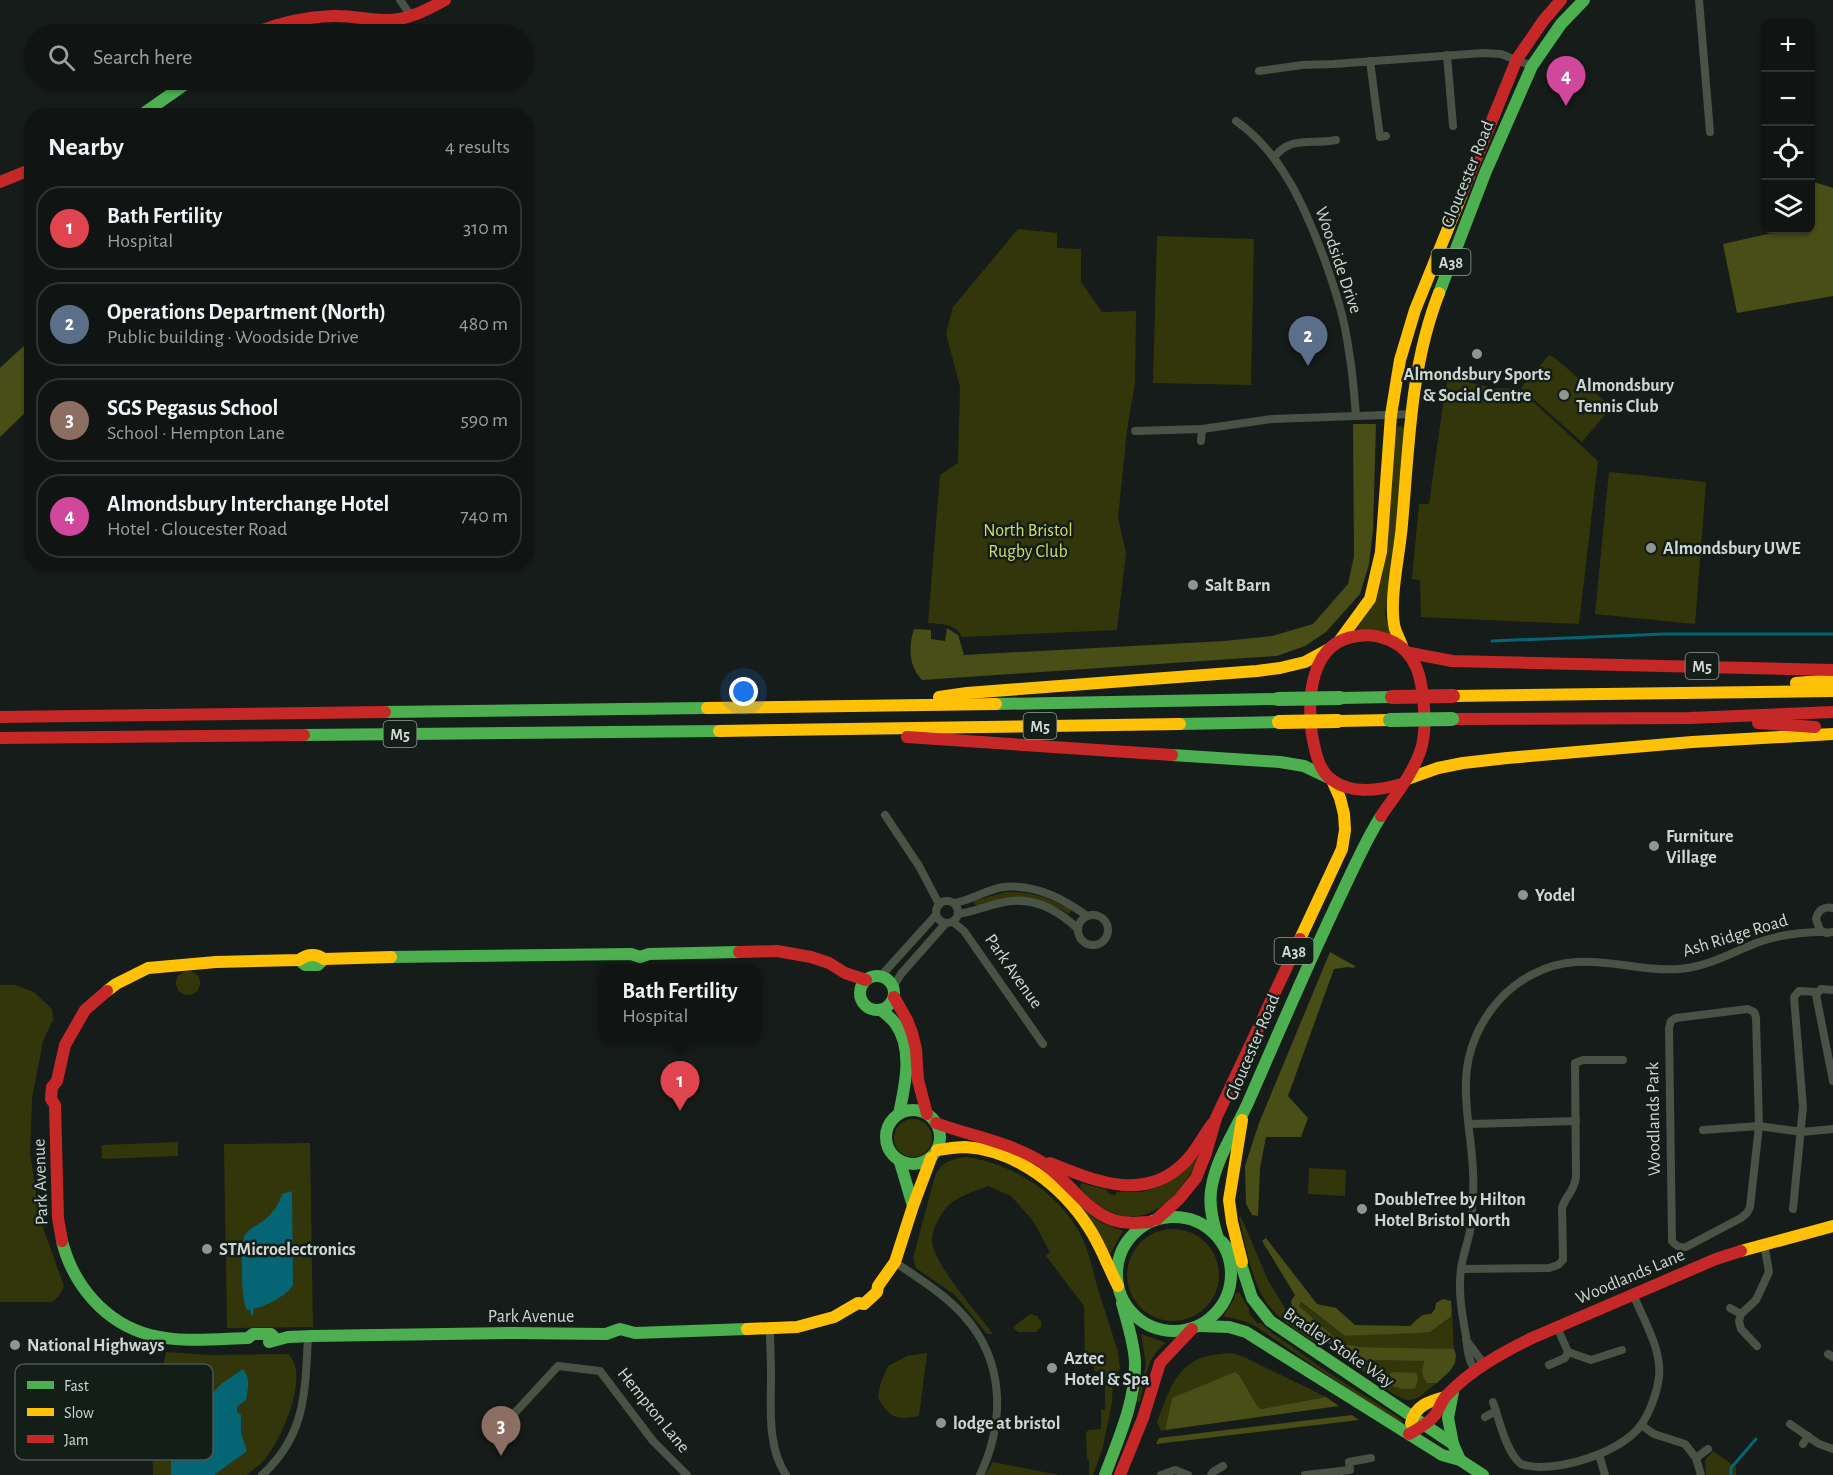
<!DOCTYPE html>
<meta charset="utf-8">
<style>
body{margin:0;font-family:"Alegreya Sans",sans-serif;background:#191e1c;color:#f1f3f6}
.controls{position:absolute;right:18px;top:18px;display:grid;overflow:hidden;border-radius:12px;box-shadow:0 2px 4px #0004}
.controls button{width:54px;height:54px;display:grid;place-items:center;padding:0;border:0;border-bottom:2px solid #303433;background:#101513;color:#f1f3f6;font:30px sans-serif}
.you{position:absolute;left:744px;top:692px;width:21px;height:21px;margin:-15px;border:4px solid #fff;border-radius:50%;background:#1a73e8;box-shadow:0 0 0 9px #1a73e833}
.badge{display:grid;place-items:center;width:39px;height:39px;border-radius:50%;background:#8f9592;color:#fff;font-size:20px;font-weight:700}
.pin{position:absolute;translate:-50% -50px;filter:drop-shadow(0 2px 3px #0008)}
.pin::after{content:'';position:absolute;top:32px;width:21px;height:18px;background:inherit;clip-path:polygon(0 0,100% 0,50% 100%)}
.popup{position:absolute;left:599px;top:964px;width:162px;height:78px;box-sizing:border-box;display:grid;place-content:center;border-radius:12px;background:#101513;filter:drop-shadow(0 2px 4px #0005);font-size:20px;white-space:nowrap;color:#9c9fa0}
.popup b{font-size:22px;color:#f1f3f6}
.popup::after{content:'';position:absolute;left:50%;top:100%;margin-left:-12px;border:12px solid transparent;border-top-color:#101513}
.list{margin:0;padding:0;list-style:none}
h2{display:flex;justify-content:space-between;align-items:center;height:78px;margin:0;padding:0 24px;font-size:26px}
h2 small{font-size:20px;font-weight:400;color:#9c9fa0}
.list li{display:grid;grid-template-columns:39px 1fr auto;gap:18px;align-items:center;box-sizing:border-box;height:84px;margin:0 12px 12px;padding:0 12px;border:2px solid #303433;border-radius:24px}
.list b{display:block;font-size:22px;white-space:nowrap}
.list p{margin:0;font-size:20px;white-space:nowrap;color:#9c9fa0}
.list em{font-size:20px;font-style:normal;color:#9c9fa0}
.icon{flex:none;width:33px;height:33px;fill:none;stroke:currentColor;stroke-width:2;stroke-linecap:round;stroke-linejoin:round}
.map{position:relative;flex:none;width:1833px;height:1475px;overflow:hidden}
.search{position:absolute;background:#101513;box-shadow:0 2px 4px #0004;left:24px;top:24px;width:510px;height:66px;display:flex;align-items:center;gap:15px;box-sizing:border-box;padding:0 21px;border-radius:33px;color:#9c9fa0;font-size:22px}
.panel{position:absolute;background:#101513;box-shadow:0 2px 4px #0004;left:24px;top:108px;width:510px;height:462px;border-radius:24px}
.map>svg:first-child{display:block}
.green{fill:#33360a}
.forest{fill:#494d16}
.water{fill:#056574}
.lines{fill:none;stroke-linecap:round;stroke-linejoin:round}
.stream{stroke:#056574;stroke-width:3}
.street{stroke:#485346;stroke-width:8}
.fast{stroke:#4caf50;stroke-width:12}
.slow{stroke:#ffc107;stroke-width:12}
.jam{stroke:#c62828;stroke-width:12}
.fast-bridge{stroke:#4caf50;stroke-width:14}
.slow-bridge{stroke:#ffc107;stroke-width:14}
.jam-bridge{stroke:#c62828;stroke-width:14}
.poi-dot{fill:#8f9592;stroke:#141e19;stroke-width:2}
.labels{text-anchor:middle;stroke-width:5;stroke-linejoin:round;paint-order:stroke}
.shield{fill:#141e19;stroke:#989f9b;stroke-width:1.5}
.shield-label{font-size:16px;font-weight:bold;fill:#d0d6d3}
.street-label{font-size:18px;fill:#d0d6d3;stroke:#141e19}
.poi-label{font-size:18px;font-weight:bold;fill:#d0d6d3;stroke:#141e19;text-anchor:start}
.park-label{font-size:18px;fill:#d2dc6c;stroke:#141e19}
.key{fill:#141e19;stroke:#4c5551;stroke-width:1.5}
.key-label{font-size:16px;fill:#d0d6d3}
</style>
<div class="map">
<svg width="1833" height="1475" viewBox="0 0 1833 1475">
<rect width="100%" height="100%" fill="#161c19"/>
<g class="green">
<path d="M1018,229L1057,233V248L1081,249V282L1102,312L1136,311L1135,383L1127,430L1118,518L1126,553L1117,630L962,637C957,624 941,624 928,623L940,475L958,463L960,387L946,333L953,307Z"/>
<path d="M1157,236L1254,239L1251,385L1153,383Z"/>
<path d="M1549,355L1555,358L1607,403L1610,409L1582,442L1521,388Z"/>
<path d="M1449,374L1471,383L1493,388L1519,389L1598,461L1579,624L1421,617L1420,580L1412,579L1419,504H1429L1444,398Z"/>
<path d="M1401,426L1405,428L1400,497L1385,613L1390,634L1356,631L1375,599L1382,577L1386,553L1395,431L1397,427Z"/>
<path d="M1609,472L1706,482L1695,624L1595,614Z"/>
<path d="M1006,892C1031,891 1050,898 1072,910L1069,914C1040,897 1008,893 976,906L973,901Z"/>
<circle cx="188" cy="983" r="12"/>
<path d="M0,985H15L34,992L52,1009L53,1020L43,1041L32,1098L30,1153L40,1219L64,1286L59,1296L52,1302H0Z"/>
<circle cx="913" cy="1138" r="19"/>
<path d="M178,1142V1156L102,1159V1145Z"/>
<path d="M310,1143L313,1327L227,1328L224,1144Z"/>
<path d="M1198,1155L1200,1156C1172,1211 1131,1243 1080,1188L1081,1183L1107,1190L1109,1194L1115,1195L1117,1192H1142L1158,1187Z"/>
<path d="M966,1157C1010,1163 1055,1190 1078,1230C1088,1247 1092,1267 1097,1286C1104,1308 1111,1330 1118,1352L1120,1369L1113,1378L1112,1403L1106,1432L1102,1450L1093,1475H1087H1089V1459H1087L1086,1432L1089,1430L1101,1429V1410H1105V1386H1102V1372L1094,1371V1365H1085L1084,1306L1046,1256L1050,1252L1033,1221L1011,1196L988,1186C976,1191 961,1195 950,1204C941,1213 932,1227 932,1241C932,1262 979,1315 993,1334H987L955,1295L916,1268L913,1258L935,1176C942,1162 951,1159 966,1157Z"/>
<path d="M1309,1168L1346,1170L1345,1196L1308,1194Z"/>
<path d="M1058,1180L1092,1216L1102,1223L1123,1231L1110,1254C1095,1225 1079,1205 1057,1182Z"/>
<path d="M1239,1217H1241L1268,1280L1286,1310L1324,1348C1306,1337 1278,1320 1266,1302C1250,1278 1246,1244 1239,1217Z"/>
<circle cx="1173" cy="1275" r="46"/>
<path d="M1239,1292L1249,1309V1313L1257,1323H1261L1267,1329L1329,1373L1398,1417L1403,1421L1402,1422L1395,1421L1252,1324L1233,1318L1225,1317L1224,1314L1232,1303L1236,1293Z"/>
<path d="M1300,1302L1345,1336L1430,1332L1451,1318L1452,1312L1454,1349L1362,1347L1342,1344L1299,1307Z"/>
<path d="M1030,1314L1037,1316L1041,1322V1327L1036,1332H1018L1013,1327Z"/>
<path d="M1141,1334L1166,1343C1146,1357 1145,1380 1140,1402L1137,1401L1146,1365Z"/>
<path d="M166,1352L209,1355L288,1354C311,1374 281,1440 265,1459C260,1465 252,1470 247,1475H153L151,1425Z"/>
<path d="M927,1353L919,1416C895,1420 891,1419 878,1398L880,1385L888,1366L907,1356Z"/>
<path d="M1232,1353L1244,1357L1326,1397L1261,1409L1257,1406L1240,1376L1172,1398L1165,1430L1161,1431L1157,1422C1174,1379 1179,1355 1232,1353Z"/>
<path d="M1349,1360L1426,1361L1427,1383H1437C1429,1388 1418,1401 1409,1400C1396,1400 1360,1369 1349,1360Z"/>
<path d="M1713,1451L1736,1467V1475H1706L1705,1460Z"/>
<path d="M993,1462L1059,1475H985Z"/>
</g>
<g class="forest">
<path d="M1811,181L1833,188V296L1737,313L1723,244L1785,230H1810Z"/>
<path d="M28,342H31V407L0,437V368Z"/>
<path d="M1353,424H1376L1373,530L1369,564L1360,594L1326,632L1305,646L1277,656L922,680C909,667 908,647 914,629L931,630V639L945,641L947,628L958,635L964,655L1225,641L1272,636L1313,624L1348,584L1354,556Z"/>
<path d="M1330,952L1355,966L1354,968L1348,967L1334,969L1288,1096L1308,1118L1301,1137H1266L1260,1168L1258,1216L1252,1215L1246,1204L1245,1166L1259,1123Z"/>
<path d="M1266,1238L1317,1304L1336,1308L1355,1325L1410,1326C1417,1320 1421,1313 1431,1314L1435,1309L1436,1303L1443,1299L1451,1301L1452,1312L1451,1317L1430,1332L1420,1333L1345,1336L1301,1302L1299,1306L1342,1344L1362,1347L1454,1349L1456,1355L1455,1363L1450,1371L1437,1383H1427C1421,1375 1421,1368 1425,1361L1349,1360L1334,1349L1292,1307L1291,1301L1295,1295L1262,1241Z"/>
<path d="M1235,1372L1240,1376L1257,1406L1261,1409L1326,1397L1339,1406L1165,1430L1172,1398Z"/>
<path d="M1397,1372L1416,1373C1419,1378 1418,1382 1415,1388C1404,1390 1392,1390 1387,1378L1390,1373Z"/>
<path d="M1352,1415L1359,1420L1156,1444L1159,1438Z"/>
</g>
<g class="water">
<path d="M292,1191L293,1285C286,1297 261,1309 247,1310C241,1302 240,1244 245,1235C249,1228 257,1226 263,1221C272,1214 279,1205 282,1194Z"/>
<path d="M243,1369C251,1379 248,1388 246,1400C241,1405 236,1404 237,1412L241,1415V1433L247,1451L214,1475H171V1445L184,1423L221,1384Z"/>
</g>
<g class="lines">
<g class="stream">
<path d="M1492,641L1664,634H1833"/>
<path d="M252,1314V1309"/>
<path d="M1731,1475V1468L1756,1439"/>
</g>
<g class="street">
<path d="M400,0L411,16"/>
<path d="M1699,0L1710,132"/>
<path d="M1447,55L1453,126"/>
<path d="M1370,61L1380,137L1386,136"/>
<path d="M1259,71L1302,65L1334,64L1483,53L1501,54L1532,66"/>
<path d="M1236,121C1282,153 1305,208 1324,258C1335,289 1345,319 1349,352C1353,373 1354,394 1356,416"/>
<path d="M1274,158C1289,135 1313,145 1336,140"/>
<path d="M1135,431L1202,429L1272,419L1413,414"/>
<path d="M1201,441L1202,429"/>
<path d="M885,815L919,866L939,904"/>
<circle cx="947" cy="912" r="11"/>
<path d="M955,903C972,900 987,889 1004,887C1035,884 1063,898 1087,916"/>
<path d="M1833,908C1824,906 1818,910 1816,919L1820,930L1826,933L1833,932"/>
<path d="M958,914C974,912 985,906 1000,903C1030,895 1057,909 1078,929"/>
<circle cx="1093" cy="930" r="15"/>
<path d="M953,922L964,931L1043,1044"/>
<path d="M880,977L936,915"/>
<path d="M893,987L901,974L946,923"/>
<path d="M1833,990L1821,989L1816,995L1833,1081"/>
<path d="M1748,1009L1754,1012L1756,1017L1759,1126L1750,1207L1747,1213L1741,1218L1686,1247C1679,1248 1676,1246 1672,1241L1669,1028L1671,1021L1676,1018Z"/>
<path d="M1469,1124L1576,1121"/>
<path d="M1703,1130L1759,1126L1802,1132L1833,1129"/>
<path d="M1793,1209L1803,1107L1794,997L1799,991L1817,992"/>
<path d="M895,1262C919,1279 945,1294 964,1316C1005,1361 1005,1422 980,1475"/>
<path d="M1461,1269L1549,1268L1558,1265L1563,1260L1562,1208C1566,1194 1574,1193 1576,1177L1575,1063L1583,1060H1623"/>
<path d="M1730,1308L1741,1314"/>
<path d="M770,1328C770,1344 771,1359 771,1375C771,1407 767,1447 786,1475"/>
<path d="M1466,1340L1484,1364"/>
<path d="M1757,1346L1741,1329L1739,1321L1741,1314L1756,1300L1769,1272L1764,1244"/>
<path d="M1568,1352L1591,1360L1622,1350"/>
<path d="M1828,1354L1833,1357"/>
<path d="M1549,1365L1565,1358L1568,1352L1557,1327"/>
<path d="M1475,1371C1467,1356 1468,1352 1466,1336C1462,1314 1458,1292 1461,1269C1463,1254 1469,1240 1471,1225C1472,1214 1472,1204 1473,1193C1476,1156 1464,1118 1466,1080C1468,1021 1515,966 1576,962C1610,959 1644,972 1679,969C1707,967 1731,953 1756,943C1778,935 1800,932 1823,932"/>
<path d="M1493,1402C1499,1419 1506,1452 1521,1464C1551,1475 1622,1453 1641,1425C1650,1412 1657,1393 1659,1377C1662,1349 1643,1319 1633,1294"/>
<path d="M512,1416L558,1366L600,1371L653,1441L687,1475"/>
<path d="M1485,1417L1496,1411"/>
<path d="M1790,1424L1819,1444L1833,1449"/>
<path d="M1641,1425L1654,1434L1685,1444L1696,1458L1701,1475"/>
<path d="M1803,1444L1808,1436"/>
<path d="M1600,1458L1605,1475"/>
<path d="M1696,1458L1708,1449"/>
<path d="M262,1475C306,1435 305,1392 308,1337"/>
<path d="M1161,1475L1175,1470L1188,1475"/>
<path d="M1211,1475L1213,1472L1223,1466"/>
<path d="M1305,1475L1350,1470L1349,1462L1371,1458"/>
</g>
<g class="fast">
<path d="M140,116L191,80"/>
<path d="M1439,293L1486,171L1532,66L1561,24L1584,0"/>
<path d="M1340,698L1392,697"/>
<path d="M996,704L1278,699"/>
<path d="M385,712L707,708"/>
<path d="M1180,724L1279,722"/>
<path d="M304,735L719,731"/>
<path d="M1172,755L1280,762L1304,766L1327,777"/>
<path d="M391,957L631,954L640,957L649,954L739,952"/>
<path d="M299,960L305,965H318L324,959"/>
<circle cx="877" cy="993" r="17"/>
<path d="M881,1010C886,1014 891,1018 895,1023C914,1049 905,1085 899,1114"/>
<circle cx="913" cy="1137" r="27"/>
<path d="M900,1162L913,1206"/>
<circle cx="1174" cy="1274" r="57"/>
<path d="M1217,1235C1212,1219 1208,1202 1212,1185C1218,1154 1238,1127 1250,1098C1279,1032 1307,966 1338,901C1352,872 1364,843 1381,816"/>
<path d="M62,1241C73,1285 105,1323 150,1335C182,1343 216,1339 248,1338L253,1334H271L275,1338"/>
<path d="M1222,1242L1241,1264L1252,1298L1270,1321L1453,1444L1460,1460"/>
<path d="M1199,1326L1229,1327L1246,1332L1442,1455L1460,1460L1483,1475"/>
<path d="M269,1342L288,1337L312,1336L513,1333L606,1334L620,1329L635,1333L747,1329"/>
<path d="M1453,1392L1448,1418L1453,1444"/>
<path d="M1105,1475C1118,1440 1136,1401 1135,1362C1134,1342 1127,1322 1122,1303"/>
</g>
<g class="slow">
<path d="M1340,640L1370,599L1381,552L1391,415L1400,360L1415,310L1462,194"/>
<path d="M1402,646C1400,640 1397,635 1395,629C1388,602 1400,553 1402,524C1409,446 1410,367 1439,293"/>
<path d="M1796,683L1833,680"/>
<path d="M1453,696L1833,691"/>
<path d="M939,697L967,693L1257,671L1280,668L1305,662L1329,649"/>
<path d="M707,708L996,704"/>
<path d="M1338,721L1390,720"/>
<path d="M719,731L1180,724"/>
<path d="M1407,779L1438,768L1463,763L1507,758L1692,742L1833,734"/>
<path d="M1300,939L1342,849L1345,830L1344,814L1340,798L1332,780"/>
<path d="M107,991L116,984L148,968L216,962L299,960C307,954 316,953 324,959L391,957"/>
<path d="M1242,1120L1229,1200L1232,1222L1242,1262"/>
<path d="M937,1150C946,1149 956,1147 965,1147C1016,1150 1062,1186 1089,1228C1101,1246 1108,1267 1118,1286"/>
<path d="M1741,1251L1833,1226"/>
<path d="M747,1329L797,1327L834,1317L858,1303L864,1304L877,1292L878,1286L895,1262L913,1206L931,1158"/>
<path d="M1411,1423C1415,1406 1429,1401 1445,1397"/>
</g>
<g class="jam">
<path d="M252,34C278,23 305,17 333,16C351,15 367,20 384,20C406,21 427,10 445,0"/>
<path d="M0,182L32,169"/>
<path d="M1462,194L1517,59L1543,21L1561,0"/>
<path d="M1410,653L1452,661L1833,670"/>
<path d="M0,717L385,712"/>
<path d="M1452,719L1690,718L1833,712"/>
<path d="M1758,723L1815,727"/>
<path d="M907,737L1172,755"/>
<path d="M0,738L304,735"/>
<path d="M1381,816C1396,794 1413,774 1421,749C1425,736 1425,722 1424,708C1422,680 1418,652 1389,640C1379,636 1368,634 1358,636C1310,641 1307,698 1312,735C1315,750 1318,770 1332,780C1352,795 1380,790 1402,784"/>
<path d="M739,952L777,951L811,957L829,963L845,973L866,980"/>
<path d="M894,997L907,1020L912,1033L916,1049L918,1080L927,1114"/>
<path d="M936,1123C968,1135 1003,1141 1033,1157C1063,1172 1082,1209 1113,1220C1125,1224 1137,1223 1150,1222"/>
<path d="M1050,1163C1095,1181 1145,1203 1185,1162C1196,1151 1203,1136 1212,1124"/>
<path d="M1157,1219L1179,1199L1196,1178L1206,1153L1216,1118L1300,939"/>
<path d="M62,1241L58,1218L55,1105L51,1099L52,1087L57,1081L65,1045L85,1010L107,991"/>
<path d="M1409,1434C1418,1429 1429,1423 1435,1415C1440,1408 1441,1401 1447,1395C1471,1370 1501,1353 1532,1338L1716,1259L1741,1251"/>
<path d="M1120,1475L1143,1418L1160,1363L1192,1329"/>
</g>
<g class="fast-bridge">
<path d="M1278,699L1340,698"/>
<path d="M1390,720L1452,719"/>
</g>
<path class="slow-bridge" d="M1279,722L1338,721"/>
<path class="jam-bridge" d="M1392,697L1453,696"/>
</g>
<g class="poi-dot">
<circle cx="1477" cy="354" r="6"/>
<circle cx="1564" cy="395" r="6"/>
<circle cx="1651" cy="548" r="6"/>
<circle cx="1193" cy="585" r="6"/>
<circle cx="1654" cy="846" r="6"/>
<circle cx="1523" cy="895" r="6"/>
<circle cx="1362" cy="1209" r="6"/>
<circle cx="207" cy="1249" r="6"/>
<circle cx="15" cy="1345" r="6"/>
<circle cx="1052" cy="1368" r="6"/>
<circle cx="941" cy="1423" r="6"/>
</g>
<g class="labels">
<g class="shield">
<rect x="1431.5" y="249" width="39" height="26" rx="4.5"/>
<rect x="1685.5" y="653" width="33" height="26" rx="4.5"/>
<rect x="1023.5" y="713" width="33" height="26" rx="4.5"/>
<rect x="383.5" y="721" width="33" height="26" rx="4.5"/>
<rect x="1274.5" y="938" width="39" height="26" rx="4.5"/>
</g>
<g class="shield-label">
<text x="1451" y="268">A38</text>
<text x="1702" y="672">M5</text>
<text x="1040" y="732">M5</text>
<text x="400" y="740">M5</text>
<text x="1294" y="957">A38</text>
</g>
<g class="street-label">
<text transform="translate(1467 174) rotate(-68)" y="6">Gloucester Road</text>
<text transform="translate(1339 260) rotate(71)" y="6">Woodside Drive</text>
<text transform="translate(1735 935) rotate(-17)" y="6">Ash Ridge Road</text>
<text transform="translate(1014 971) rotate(55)" y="6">Park Avenue</text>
<text transform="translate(1252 1047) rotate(-67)" y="6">Gloucester Road</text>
<text transform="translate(1653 1119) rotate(-91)" y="6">Woodlands Park</text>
<text transform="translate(40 1182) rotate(-92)" y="6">Park Avenue</text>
<text transform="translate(1630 1276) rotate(-23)" y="6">Woodlands Lane</text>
<text x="531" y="1322">Park Avenue</text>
<text transform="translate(1339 1347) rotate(34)" y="6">Bradley Stoke Way</text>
<text transform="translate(654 1410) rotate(51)" y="6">Hempton Lane</text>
</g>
<g class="poi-label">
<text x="1477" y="380" text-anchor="middle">Almondsbury Sports<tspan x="1477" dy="21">&amp; Social Centre</tspan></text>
<text x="1576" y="391">Almondsbury<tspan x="1576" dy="21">Tennis Club</tspan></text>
<text x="1663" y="554">Almondsbury UWE</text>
<text x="1205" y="591">Salt Barn</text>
<text x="1666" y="842">Furniture<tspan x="1666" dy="21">Village</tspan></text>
<text x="1535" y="901">Yodel</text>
<text x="1374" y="1205">DoubleTree by Hilton<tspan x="1374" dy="21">Hotel Bristol North</tspan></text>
<text x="219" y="1255">STMicroelectronics</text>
<text x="27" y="1351">National Highways</text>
<text x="1064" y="1364">Aztec<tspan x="1064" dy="21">Hotel &amp; Spa</tspan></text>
<text x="953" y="1429">lodge at bristol</text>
</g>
<g class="park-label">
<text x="1028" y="536">North Bristol<tspan x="1028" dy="21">Rugby Club</tspan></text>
</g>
</g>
<rect x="15" y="1364" width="198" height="96" rx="9" class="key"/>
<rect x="27" y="1381" width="27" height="8" fill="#4caf50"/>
<rect x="27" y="1408" width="27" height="8" fill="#ffc107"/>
<rect x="27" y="1435" width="27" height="8" fill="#c62828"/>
<g class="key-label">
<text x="64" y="1391">Fast</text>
<text x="64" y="1418">Slow</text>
<text x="64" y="1445">Jam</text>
</g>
</svg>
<div class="controls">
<button>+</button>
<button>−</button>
<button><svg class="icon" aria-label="locate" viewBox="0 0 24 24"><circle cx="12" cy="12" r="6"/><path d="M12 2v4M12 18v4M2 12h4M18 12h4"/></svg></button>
<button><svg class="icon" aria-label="layers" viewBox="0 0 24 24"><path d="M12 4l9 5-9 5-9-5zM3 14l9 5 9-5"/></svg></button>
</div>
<div class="you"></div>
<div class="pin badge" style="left:680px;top:1111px;background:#e0444e">1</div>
<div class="popup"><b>Bath Fertility</b>Hospital</div>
<div class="pin badge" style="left:1308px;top:366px;background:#5c6f8a">2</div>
<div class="pin badge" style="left:501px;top:1456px;background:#8d6e63">3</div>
<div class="pin badge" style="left:1566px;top:106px;background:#d1479c">4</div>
<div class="search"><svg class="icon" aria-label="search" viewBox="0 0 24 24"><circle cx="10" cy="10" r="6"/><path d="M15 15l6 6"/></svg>Search here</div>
<section class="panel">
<h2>Nearby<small>4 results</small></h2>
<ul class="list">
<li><span class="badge" style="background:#e0444e">1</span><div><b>Bath Fertility</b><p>Hospital</p></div><em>310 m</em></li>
<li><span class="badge" style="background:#5c6f8a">2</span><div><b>Operations Department (North)</b><p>Public building · Woodside Drive</p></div><em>480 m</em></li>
<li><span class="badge" style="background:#8d6e63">3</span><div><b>SGS Pegasus School</b><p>School · Hempton Lane</p></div><em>590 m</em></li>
<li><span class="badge" style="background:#d1479c">4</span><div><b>Almondsbury Interchange Hotel</b><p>Hotel · Gloucester Road</p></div><em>740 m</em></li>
</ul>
</section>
</div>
